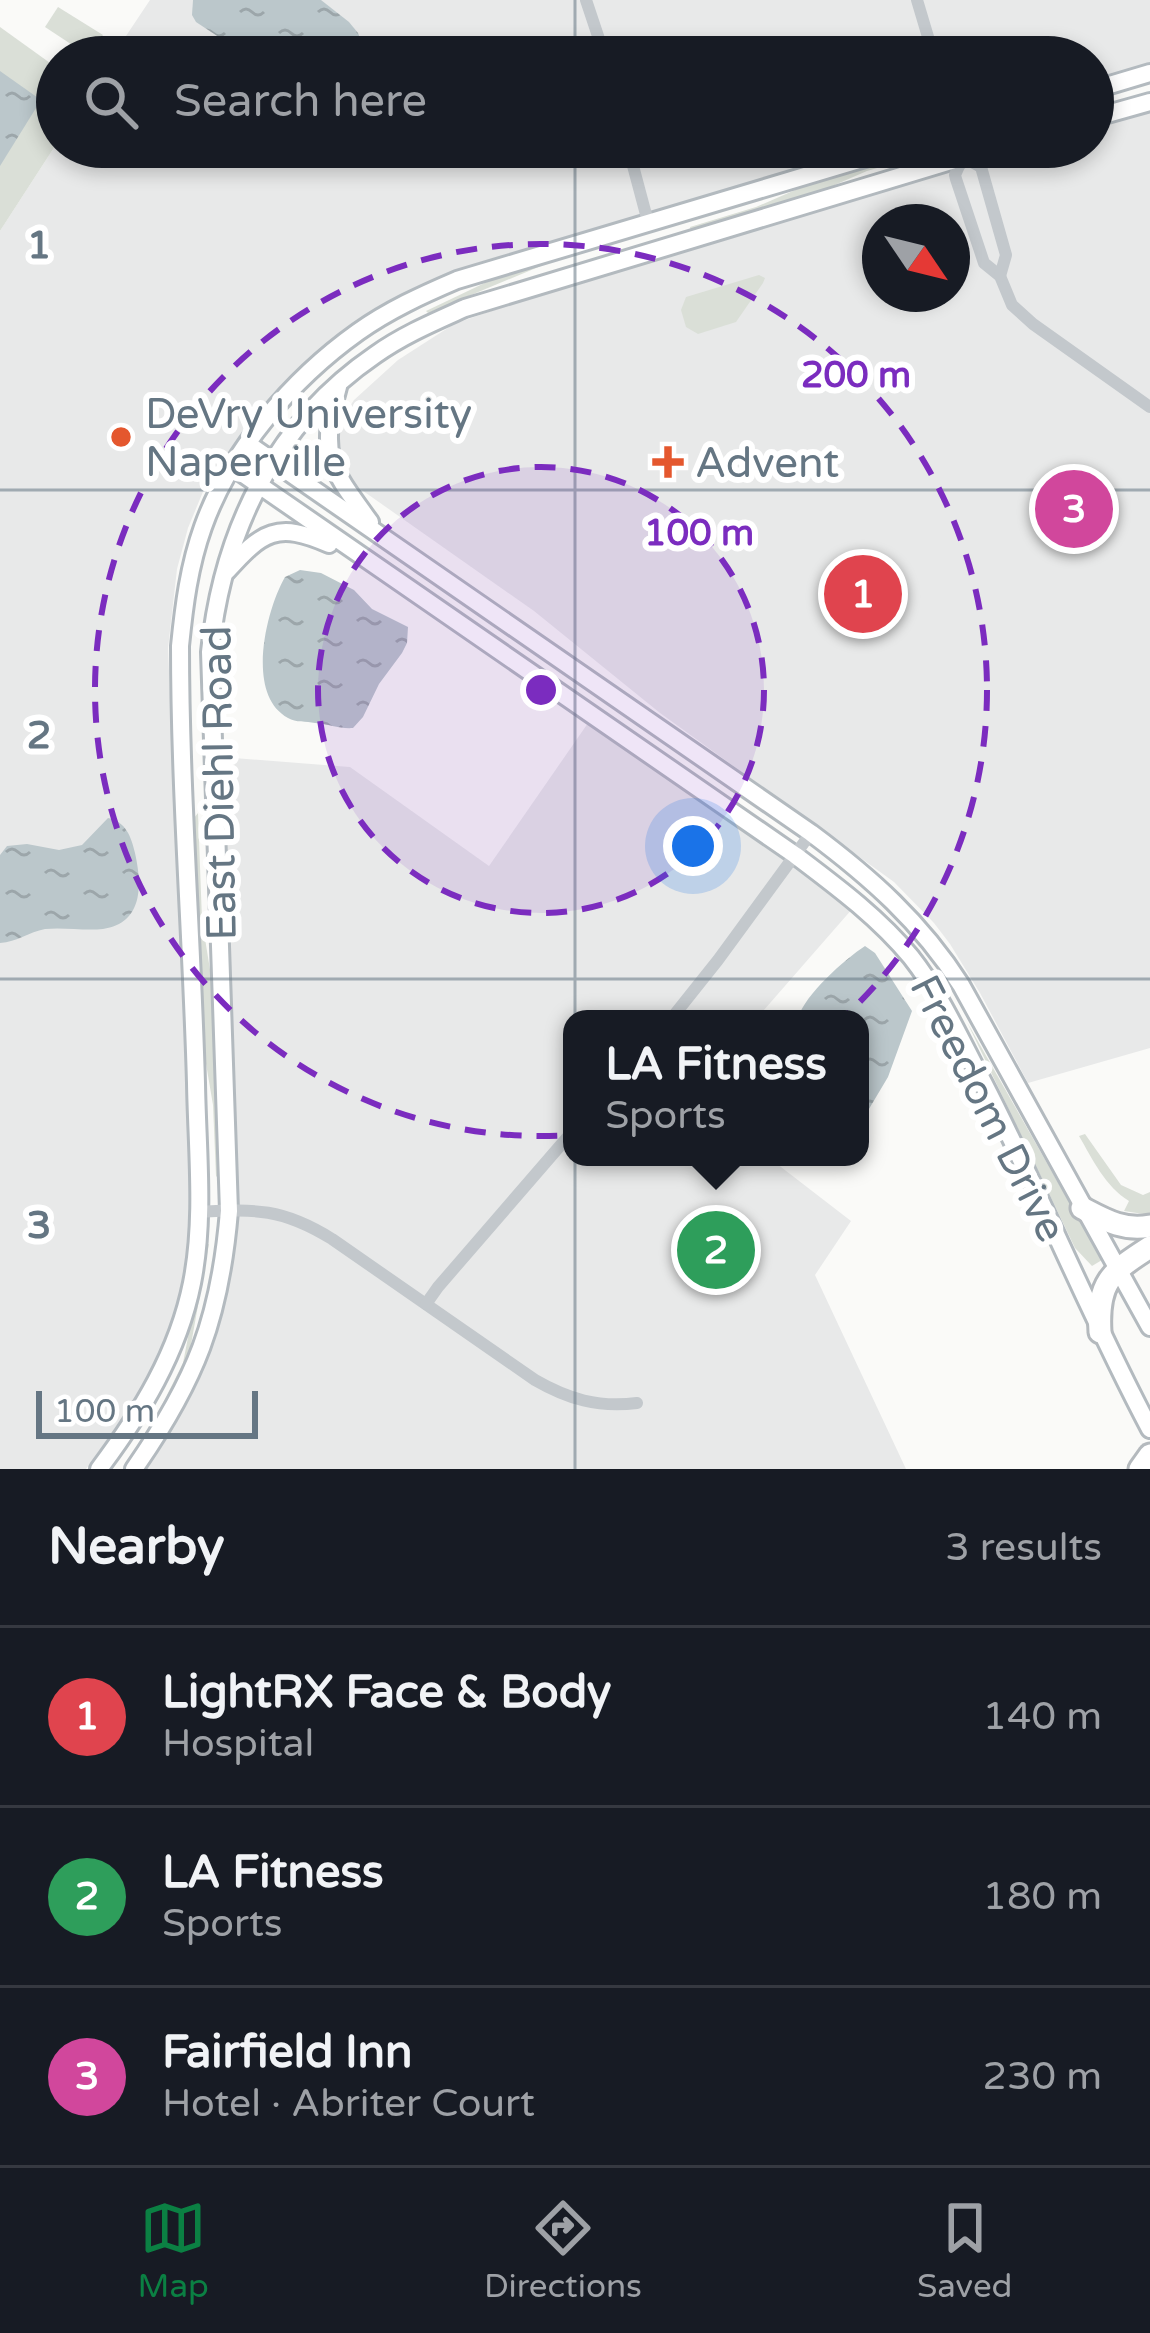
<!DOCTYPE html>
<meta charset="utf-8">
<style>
body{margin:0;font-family:"Varela Round",sans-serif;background:#242831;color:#f1f3f6}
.compass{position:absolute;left:862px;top:204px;width:108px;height:108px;border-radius:50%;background:#171b24;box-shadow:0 6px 18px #0003;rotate:125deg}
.scale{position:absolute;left:36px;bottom:30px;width:222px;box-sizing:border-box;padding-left:12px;border:6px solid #657683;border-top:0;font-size:33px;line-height:42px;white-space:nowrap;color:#657683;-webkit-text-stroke:9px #fff;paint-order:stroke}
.you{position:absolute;left:693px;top:846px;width:42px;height:42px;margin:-30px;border:9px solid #fff;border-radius:50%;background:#1a73e8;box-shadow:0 0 0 18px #1a73e833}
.badge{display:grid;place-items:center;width:78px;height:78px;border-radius:50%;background:#0b8043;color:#fff;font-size:39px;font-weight:700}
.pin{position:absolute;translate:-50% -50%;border:6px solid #fff;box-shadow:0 3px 12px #0006}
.popup{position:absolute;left:563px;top:1010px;width:306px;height:156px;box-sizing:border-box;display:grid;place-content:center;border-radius:24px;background:#171b24;filter:drop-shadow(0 3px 9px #0005);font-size:39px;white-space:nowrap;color:#9ea1a6}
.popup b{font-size:45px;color:#f1f3f6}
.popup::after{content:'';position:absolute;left:50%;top:100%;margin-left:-24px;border:24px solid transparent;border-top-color:#171b24}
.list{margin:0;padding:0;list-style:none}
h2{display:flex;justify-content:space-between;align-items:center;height:156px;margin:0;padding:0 48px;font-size:51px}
h2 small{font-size:39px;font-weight:400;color:#9ea1a6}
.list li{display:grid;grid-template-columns:78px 1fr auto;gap:36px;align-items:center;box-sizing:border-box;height:180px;padding:0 48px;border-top:3px solid #363941}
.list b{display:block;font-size:45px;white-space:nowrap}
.list p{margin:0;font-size:39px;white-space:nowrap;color:#9ea1a6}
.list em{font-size:39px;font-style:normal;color:#9ea1a6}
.icon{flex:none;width:66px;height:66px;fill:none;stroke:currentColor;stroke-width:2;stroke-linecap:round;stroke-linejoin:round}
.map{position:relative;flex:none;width:1150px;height:1469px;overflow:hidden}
.search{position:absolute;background:#171b24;box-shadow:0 6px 18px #0003;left:36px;right:36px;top:36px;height:132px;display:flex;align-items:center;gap:30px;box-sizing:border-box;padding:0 42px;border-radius:66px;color:#9ea1a6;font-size:45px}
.sheet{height:696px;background:#171b24}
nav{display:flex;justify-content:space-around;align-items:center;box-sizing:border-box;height:168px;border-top:3px solid #363941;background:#171b24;font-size:33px;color:#9ea1a6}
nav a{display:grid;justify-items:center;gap:6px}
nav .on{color:#0b8043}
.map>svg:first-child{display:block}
.built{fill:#e8e9e9;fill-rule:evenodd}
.grass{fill:#dadfd7}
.water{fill:url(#water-ripples)}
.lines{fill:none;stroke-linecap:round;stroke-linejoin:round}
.secondary-casing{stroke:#b3babf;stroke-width:22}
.highway-casing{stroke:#b4b9bd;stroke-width:27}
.street{stroke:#c3c8cc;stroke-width:12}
.secondary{stroke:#fff;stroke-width:16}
.highway{stroke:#fff;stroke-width:21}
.grid{fill:none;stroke:#657683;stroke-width:3;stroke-opacity:0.55}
.ring{fill:none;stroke:#7b2cbf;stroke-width:6;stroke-dasharray:21 15}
.poi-dot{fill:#e4572e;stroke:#fff;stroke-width:4.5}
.labels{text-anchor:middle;stroke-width:12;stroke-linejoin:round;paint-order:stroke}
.poi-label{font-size:42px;fill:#657683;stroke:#fff;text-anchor:start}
.street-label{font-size:42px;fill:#657683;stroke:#fff}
.grid-label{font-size:39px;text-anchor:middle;font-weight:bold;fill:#657683;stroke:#fff;stroke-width:12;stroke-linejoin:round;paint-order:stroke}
.centre{fill:#7b2cbf;stroke:#fff;stroke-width:6}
.ring-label{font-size:36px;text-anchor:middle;font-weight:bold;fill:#7b2cbf;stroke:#fff;stroke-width:12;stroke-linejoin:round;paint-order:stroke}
</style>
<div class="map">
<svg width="1150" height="1469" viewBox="0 0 1150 1469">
<defs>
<pattern id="water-ripples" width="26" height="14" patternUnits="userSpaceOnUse" patternTransform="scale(3)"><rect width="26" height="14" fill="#bbc7cb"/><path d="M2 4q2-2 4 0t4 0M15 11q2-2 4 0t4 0" fill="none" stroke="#9ca6aa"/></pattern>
</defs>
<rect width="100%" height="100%" fill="#fafaf8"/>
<g class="built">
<path d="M150,0H1150V64L1093,81V57H112Z"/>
<path d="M1150,111V1048L1028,1083L980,993L950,944L934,923L894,882L660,713L534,611L356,486L340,457L338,441L345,414L354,400L398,360L454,324L532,297L1029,147H1093V128ZM880,222H952V294H880Z"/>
<path d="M57,143V147H873L477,263L408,291L358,320L302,366L278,392L207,482L188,528L177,569L168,648L191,1181L188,1240L180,1295L173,1320L153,1371L134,1403L86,1469H0V231Z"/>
<path d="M588,723L853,908L756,1019H572V1157H768L851,1221L815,1275L906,1469H145L171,1430L195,1387L214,1342L225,1301L235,1240L236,1191L221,757L350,767L489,866Z"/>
</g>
<g class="grass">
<path d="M58,7L103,35L89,56L45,27Z"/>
<path d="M0,27L57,68V143L0,231Z"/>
<path d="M918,150V156L867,171L807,197L691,231L690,227L756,207L818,180Z"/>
<path d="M548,263L428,313L426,311L493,279Z"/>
<path d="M759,275L765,278L763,283L736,322L698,334L686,327L681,310L686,297Z"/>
<path d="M198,813L202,920L212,982L218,1178L216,1176L213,1105L202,1040L194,818Z"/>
<path d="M967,1022L1102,1260L1092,1266L1075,1248Z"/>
<path d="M1085,1134L1121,1185L1143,1195L1150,1192V1215L1124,1211L1129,1201C1105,1186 1093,1160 1079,1136Z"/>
<path d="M209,1244L187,1367L158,1420L156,1417L183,1363L206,1245Z"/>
</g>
<g class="water">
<path d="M193,0H321L349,22L358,33L362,43V57H249L196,22L192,15Z"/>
<path d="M0,71L41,100L0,166Z"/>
<path d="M300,570L321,573L354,590L372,609L408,627L407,643L402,653L379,684L363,717L353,728C339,729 329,724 315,723C306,721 296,723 288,718C245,695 266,610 285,577Z"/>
<path d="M108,818C126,822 131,836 135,853C142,884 144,923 103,929C84,931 64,927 45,929C29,932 17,942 0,943V855L7,846L27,844L59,850L82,845Z"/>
<path d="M865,946L875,953L912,1011L888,1077L860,1124V1019H798C803,996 845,959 865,946Z"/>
</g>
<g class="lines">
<g class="secondary-casing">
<g id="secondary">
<path d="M1093,90L1150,73"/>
<path d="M1093,118L1150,102"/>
<path d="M338,387C319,456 330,467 370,522"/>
<path d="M248,444L811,833C870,877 921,922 961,985L1150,1327"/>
<path d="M233,467L795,855C836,886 878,917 911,957C941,995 961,1041 984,1084C1042,1197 1090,1316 1150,1429"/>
<path d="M227,571C262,532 277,521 329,544"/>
<path d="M99,1469C141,1413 178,1353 192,1283C205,1218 197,1149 196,1083C192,938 180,792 180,646C184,606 189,566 203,527C230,451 292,379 358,332C389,310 422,295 457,280L902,147"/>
<path d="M134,1469C196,1380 220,1319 229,1211L210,652C222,533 274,424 375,355C403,335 434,322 465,308L997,147"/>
</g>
</g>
<g class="highway-casing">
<g id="highway">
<path d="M1082,1208C1105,1220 1123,1231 1150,1226"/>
<path d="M1100,1332C1097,1282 1111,1272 1150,1247"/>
<path d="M1140,1469L1150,1455"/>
</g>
</g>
<g class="street">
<path d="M586,0L605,57"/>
<path d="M917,0L934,57"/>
<path d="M628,147L648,222"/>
<path d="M960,147L963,157L955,175L956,179L984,263L1000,276L1012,305L1033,324L1150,407"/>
<path d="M963,157L981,167L1006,255L1000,276"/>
<path d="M671,1019L718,960L811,833"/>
<path d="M199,1212C256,1209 282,1208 332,1239L535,1380C568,1399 598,1408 637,1403"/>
<path d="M426,1304L438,1287L572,1132"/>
</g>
<use href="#secondary" class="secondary"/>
<use href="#highway" class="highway"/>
</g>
<path class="grid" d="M575,0V57M575,147V1469M0,490H1150M0,979H1150"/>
<circle cx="541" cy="690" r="223" fill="#7b2cbf" fill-opacity=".12"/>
<g class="ring">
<circle cx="541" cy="690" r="223"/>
<circle cx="541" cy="690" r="446"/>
</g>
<g class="poi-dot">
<circle cx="121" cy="437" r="12"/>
<path d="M662 444h12v12h12v12h-12v12h-12v-12h-12v-12h12z"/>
</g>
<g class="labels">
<g class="poi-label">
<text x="145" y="428">DeVry University<tspan x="145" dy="48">Naperville</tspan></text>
<text x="695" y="477">Advent</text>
</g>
<g class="street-label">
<text transform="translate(218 783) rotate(-91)" y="15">East Diehl Road</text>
<text transform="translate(989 1108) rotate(63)" y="15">Freedom Drive</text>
</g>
</g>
<g class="grid-label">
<text x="39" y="258">1</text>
<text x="39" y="748">2</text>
<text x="39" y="1238">3</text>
</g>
<circle cx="541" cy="690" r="18" class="centre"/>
<g class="ring-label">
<text x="856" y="387">200 m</text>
<text x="699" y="545">100 m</text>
</g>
</svg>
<svg class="compass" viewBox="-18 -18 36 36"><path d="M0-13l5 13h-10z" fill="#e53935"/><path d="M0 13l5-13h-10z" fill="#9ea1a6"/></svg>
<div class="scale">100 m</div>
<div class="you"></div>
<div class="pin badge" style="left:863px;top:594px;background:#e0444e">1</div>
<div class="pin badge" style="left:716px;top:1250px;background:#2e9e5b">2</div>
<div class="popup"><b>LA Fitness</b>Sports</div>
<div class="pin badge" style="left:1074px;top:509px;background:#d1479c">3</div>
<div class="search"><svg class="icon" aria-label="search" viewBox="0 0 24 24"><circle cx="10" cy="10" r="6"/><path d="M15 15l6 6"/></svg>Search here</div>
</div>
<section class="sheet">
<h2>Nearby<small>3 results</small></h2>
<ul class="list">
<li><span class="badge" style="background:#e0444e">1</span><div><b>LightRX Face &amp; Body</b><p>Hospital</p></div><em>140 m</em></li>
<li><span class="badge" style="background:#2e9e5b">2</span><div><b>LA Fitness</b><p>Sports</p></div><em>180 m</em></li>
<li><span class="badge" style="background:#d1479c">3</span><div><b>Fairfield Inn</b><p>Hotel · Abriter Court</p></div><em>230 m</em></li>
</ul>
</section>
<nav>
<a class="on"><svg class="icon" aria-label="map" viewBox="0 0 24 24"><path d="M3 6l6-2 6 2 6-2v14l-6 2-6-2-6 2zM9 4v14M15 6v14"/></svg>Map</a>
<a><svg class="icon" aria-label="directions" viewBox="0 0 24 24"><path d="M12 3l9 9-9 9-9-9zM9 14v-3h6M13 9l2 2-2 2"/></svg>Directions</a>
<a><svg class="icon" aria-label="saved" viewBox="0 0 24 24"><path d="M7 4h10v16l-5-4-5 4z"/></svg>Saved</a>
</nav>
